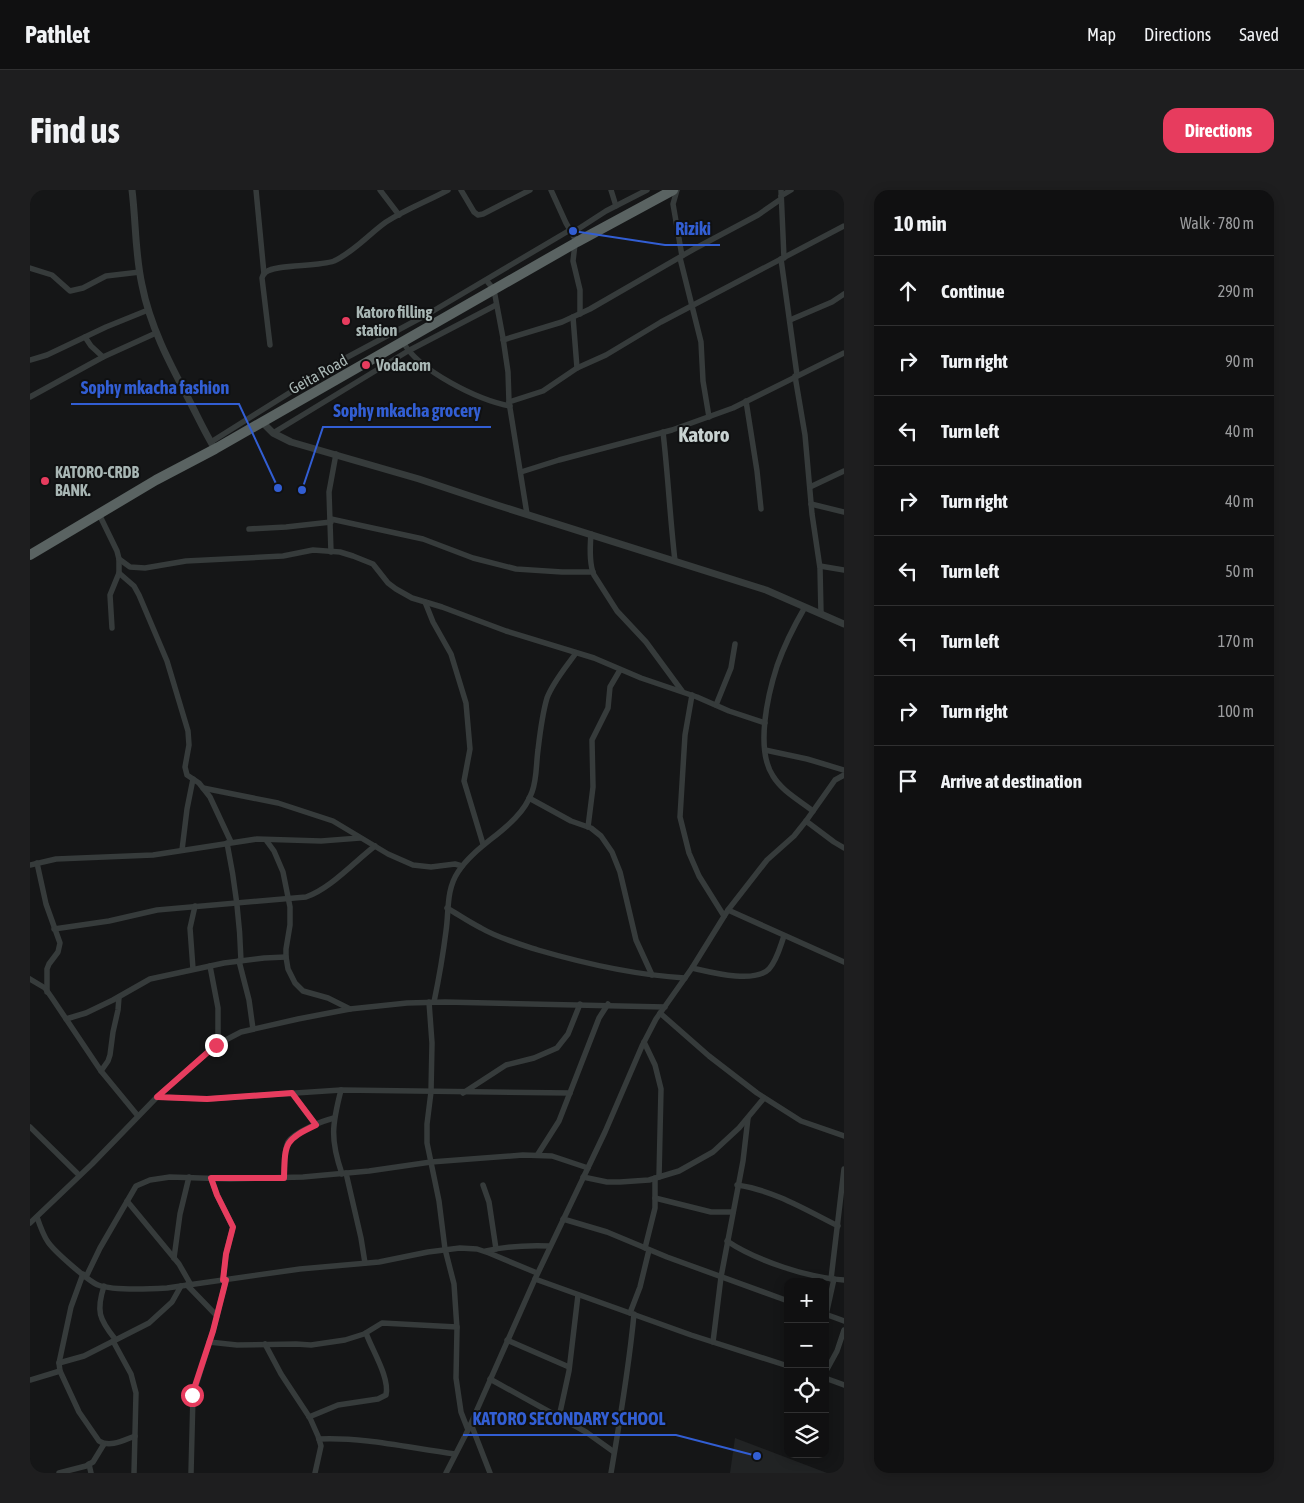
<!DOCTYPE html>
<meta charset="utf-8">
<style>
body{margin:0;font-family:"Asap Condensed",sans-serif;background:#1e1e1f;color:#f1f3f6}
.controls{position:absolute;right:15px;bottom:15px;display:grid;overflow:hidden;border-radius:10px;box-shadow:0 2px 12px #0003}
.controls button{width:45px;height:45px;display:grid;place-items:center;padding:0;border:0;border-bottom:1px solid #303031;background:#101011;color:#f1f3f6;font:25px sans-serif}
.stop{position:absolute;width:15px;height:15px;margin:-11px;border:4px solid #e73c5e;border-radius:50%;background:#fff}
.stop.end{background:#e73c5e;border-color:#fff;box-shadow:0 1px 5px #0008}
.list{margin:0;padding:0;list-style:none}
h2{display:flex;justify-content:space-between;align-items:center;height:65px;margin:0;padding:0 20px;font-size:21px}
h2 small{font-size:16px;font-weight:400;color:#9c9d9f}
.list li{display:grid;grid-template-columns:32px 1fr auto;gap:15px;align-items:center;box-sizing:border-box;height:70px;padding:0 20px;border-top:1px solid #303031}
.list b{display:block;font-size:19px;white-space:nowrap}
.list em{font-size:16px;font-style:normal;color:#9c9d9f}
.icon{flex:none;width:28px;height:28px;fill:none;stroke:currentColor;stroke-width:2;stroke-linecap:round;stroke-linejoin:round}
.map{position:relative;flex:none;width:814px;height:1283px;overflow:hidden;border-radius:15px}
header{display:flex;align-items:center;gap:30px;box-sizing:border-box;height:70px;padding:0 25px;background:#101011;border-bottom:1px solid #303031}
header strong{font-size:24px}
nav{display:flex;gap:28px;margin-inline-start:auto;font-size:18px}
.intro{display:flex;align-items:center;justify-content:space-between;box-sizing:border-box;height:120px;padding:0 30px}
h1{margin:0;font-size:35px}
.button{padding:12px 22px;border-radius:15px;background:#e73c5e;color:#fff;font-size:18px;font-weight:700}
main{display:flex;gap:30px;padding:0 30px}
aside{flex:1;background:#101011;border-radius:15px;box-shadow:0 2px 12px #0003}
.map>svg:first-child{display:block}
.built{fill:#212324}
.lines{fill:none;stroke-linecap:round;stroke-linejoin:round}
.minor{stroke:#363b3b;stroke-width:5.5}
.tertiary{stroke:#363b3b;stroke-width:7}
.trunk{stroke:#5a6362;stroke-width:10}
.route{stroke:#e73c5e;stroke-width:6}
.poi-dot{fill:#e73c5e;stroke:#101112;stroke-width:2}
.labels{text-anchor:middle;stroke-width:4;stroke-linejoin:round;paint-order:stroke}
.poi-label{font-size:16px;font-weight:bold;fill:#a8b6b4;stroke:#101112;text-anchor:start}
.street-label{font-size:16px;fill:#a8b6b4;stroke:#101112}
.district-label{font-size:21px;font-weight:bold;fill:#c8d2d1;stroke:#101112}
.leader{fill:none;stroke:#325ed3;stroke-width:2}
.callout-dot{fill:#325ed3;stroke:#101112;stroke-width:2}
.callout-label{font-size:18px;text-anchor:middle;font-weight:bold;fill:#325ed3;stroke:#101112;stroke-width:4;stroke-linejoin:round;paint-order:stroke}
</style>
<header>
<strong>Pathlet</strong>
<nav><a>Map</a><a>Directions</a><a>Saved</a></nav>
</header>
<div class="intro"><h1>Find us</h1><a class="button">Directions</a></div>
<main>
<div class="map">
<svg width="814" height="1283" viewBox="0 0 814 1283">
<rect width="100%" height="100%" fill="#151617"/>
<path class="built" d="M705,1248L797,1283H700Z"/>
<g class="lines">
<g class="minor">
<path d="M226,0L234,84"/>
<path d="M350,0L369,25"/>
<path d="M431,0L444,22L448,25L453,24L500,0"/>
<path d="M521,0L536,33L547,52"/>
<path d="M581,0L586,16"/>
<path d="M647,0L643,14L652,66"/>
<path d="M751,0L754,68"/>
<path d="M751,6L761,0"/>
<path d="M542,43L576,21L617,0"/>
<path d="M545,54L543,71L550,100V124"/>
<path d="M650,68L671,152L673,191L679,227"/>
<path d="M751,69L767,185"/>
<path d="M0,78L22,85L40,101L53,98L76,86L110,82"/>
<path d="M457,91L464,100L473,148L478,182L479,212L497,324"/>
<path d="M543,127L547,178"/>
<path d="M760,130L802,112L814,104"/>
<path d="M55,147L61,156L73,167"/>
<path d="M473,150L532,132L560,119L664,59L728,25L751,9"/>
<path d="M373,152C389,181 448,210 480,216"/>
<path d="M240,155L232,88C233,85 233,84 236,82C246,74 288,77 304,71C324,62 339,44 356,32C376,19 398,11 418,0"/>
<path d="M0,170L17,165L76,137L118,120"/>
<path d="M765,186L775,245L782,324L790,378L791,424"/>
<path d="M0,207L73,167L126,143"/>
<path d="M716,211L727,281L731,319"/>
<path d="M479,212L513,201L547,178L576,165L631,132L814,36"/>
<path d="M633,242C638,285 640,328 645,371"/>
<path d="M243,243L378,161L466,115"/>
<path d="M181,252L312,170L398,124L540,40"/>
<path d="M491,282L529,270L642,240L703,218L814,163"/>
<path d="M780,297L814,281"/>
<path d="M781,314L814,322"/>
<path d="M69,324L87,361L89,369V383L80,405L82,438"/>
<path d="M301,329L393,349L443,368L486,379L532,382H563"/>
<path d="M219,339L256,337L301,332"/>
<path d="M561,344C560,356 559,374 564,385L587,421L616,452L652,501"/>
<path d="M301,362L299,302L306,264"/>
<path d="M89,369L100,377L115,378L156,371L253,366L283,360L310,362L323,366L343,374L358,393L366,399L382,408L412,417L476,441L564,468L611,488L667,507L699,521L735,533"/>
<path d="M790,376L814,380"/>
<path d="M89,383L104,396L109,405L137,471L158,541L159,555L155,577L157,585L169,593L180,607L201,652"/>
<path d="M395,412L403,432L421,464L436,513L440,559L434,591L453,654"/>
<path d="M775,417C764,436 754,456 747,476C738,504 725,559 743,586C752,601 769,610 783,621"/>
<path d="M662,505L655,545L650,627L659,663L669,686L694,726"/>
<path d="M686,515L701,478L705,454"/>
<path d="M735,560L777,569L814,580"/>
<path d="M173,598L248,613L303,631L358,664L383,675L401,677L425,674L432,676"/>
<path d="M499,608L541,631L561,638L571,646L582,662L590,682L606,750L622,785"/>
<path d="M776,631L804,652L814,658"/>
<path d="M558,637L563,597L562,550L578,518L580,497L590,480"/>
<path d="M236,650L244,661L253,682L260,717V735L256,759V767L258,779L265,793L273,801L298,808L320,819"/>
<path d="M197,653C205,692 210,731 211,771"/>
<path d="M152,660L157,619L163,589"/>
<path d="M7,673L16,714L30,753L28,762L19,774L17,779V802"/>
<path d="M0,675L26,669L123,665L227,649L291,651L330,648"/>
<path d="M417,718C429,725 439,732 451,738C468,748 489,754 508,760C556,774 605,785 655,788"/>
<path d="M698,720L814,772"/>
<path d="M24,739L79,731L127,720L276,707C300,699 324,672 345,656"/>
<path d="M209,771L219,810L223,839"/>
<path d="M180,776L188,818V854"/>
<path d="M662,778C680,782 724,794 739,779C747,770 750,757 754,746"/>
<path d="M163,779L160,738L165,716"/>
<path d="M0,789L15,798L22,808L71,881L108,926"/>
<path d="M399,812L402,853L401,902L397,934V953L409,1011L415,1059L424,1094L427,1139L426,1188L431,1222L438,1240"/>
<path d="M404,812C409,788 413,765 416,741C419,721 416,700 428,682C448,651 489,638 502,602C507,589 506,574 508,560C510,543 512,525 517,508C523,492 536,477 546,463"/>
<path d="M630,823L679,866L727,903L771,931L814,946"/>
<path d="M36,829L56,823L83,810L120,789L194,773L234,768L256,767"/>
<path d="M614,852L625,875L631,899L629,987"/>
<path d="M71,881L78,871L80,865L83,842L88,820L89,807"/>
<path d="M311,900C302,935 300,949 312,984"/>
<path d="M262,903L286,935"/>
<path d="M433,903L476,875L504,868L527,858L538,844L550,814"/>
<path d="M127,907L177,909L311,900L540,903"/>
<path d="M0,937L49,985"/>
<path d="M508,964L529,931L569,828L578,814"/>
<path d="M316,983L331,1048L335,1073"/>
<path d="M553,987L577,992H590L619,990L649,981L683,962L709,938L734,908"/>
<path d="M181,988L187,1005L203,1037L196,1064L193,1091"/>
<path d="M254,988C255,977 253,963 258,952C264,942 292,931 304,928"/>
<path d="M453,995L459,1012L466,1059"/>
<path d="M707,995C743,1000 776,1020 808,1036"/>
<path d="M625,1008L681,1022H703"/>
<path d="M97,1011L149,1074L161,1095"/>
<path d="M7,1027C10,1036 13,1045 18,1052C24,1061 58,1091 68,1095C84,1101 120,1099 137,1098L270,1079L349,1072L398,1062L430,1058L447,1059L459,1063L507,1083"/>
<path d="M533,1029L577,1042L637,1067L758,1111"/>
<path d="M0,1033L62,974L127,907L186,855L211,842L268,829L320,819L377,813L415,812L635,817"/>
<path d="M697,1051C727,1071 779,1088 814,1090"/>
<path d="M615,1058L625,1018V988"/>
<path d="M456,1061C478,1056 498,1055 520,1056"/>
<path d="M144,1068L150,1024L159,987"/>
<path d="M53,1084L41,1117L29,1173L30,1181L49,1222L69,1251C80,1258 94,1250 105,1246"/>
<path d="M56,1087L70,1058L106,996L120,990L140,987L200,989L273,987L339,981L401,972L493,965L522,966L558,978"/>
<path d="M505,1089L661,1145L758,1176"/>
<path d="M801,1089L814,979"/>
<path d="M157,1095L187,1126"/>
<path d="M74,1096C66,1121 69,1129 85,1149"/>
<path d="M600,1123L610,1097L619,1060"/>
<path d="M795,1124L814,1131"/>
<path d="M796,1125L804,1089"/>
<path d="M477,1150L539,1177"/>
<path d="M83,1151L101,1184L106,1203L104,1283"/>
<path d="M179,1152L207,1155L266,1154L281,1155L315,1150L334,1144L352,1133L427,1137"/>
<path d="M683,1152L691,1087L713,971L718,928"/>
<path d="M235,1154L251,1184L280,1228L288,1246L291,1256L285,1283"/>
<path d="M29,1173L54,1166L119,1133L142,1112L151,1096"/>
<path d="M795,1183L807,1161L814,1140"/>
<path d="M795,1188L814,1195"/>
<path d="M460,1189L556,1242L584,1262"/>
<path d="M0,1190L30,1181"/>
<path d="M279,1227L308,1215L348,1209L356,1205C360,1188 342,1160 336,1143"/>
<path d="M529,1227L539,1181L548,1105"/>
<path d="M441,1234L460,1283"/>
<path d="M289,1249C335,1247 379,1258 425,1264"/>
<path d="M59,1274L61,1283"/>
<path d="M29,1283L56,1276L63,1272L74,1254"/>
<path d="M161,1283L163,1205L183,1141L196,1090"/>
<path d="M416,1283L438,1240L505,1089L575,942L612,856L626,829L662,778L698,720L737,670L764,646L776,631L805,590L814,585"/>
<path d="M581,1283C590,1230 599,1178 604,1124"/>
</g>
<g class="tertiary">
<path d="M102,0C106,32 105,64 112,95C120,136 139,172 158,208C167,225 175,243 185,259"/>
<path d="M232,232L243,243L261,252L389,289L467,315L736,400L814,434"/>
</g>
<path class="trunk" d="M0,365L126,290L185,259L547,52L643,0"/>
</g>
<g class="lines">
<path class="route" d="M162,1205L183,1141L196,1090H193L196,1064L203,1037L187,1005L181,988H254C255,953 254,950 286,935L262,903L177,909L127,907L186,855"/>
</g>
<g class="poi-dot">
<circle cx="316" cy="131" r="5"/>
<circle cx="336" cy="175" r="5"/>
<circle cx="15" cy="291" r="5"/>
</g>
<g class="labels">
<g class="poi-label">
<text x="326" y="128">Katoro filling<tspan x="326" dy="18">station</tspan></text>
<text x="346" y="181">Vodacom</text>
<text x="25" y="288">KATORO-CRDB<tspan x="25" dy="18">BANK.</tspan></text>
</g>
<g class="street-label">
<text transform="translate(288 184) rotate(-29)" y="6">Geita Road</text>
</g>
<g class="district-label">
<text x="674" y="252">Katoro</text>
</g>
</g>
<path class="leader" d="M543 41L635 55H690M248 298L209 214H41M272 300L293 237H461M727 1266L646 1245H433"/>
<g class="callout-dot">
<circle cx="543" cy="41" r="5"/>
<circle cx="248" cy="298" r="5"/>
<circle cx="272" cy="300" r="5"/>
<circle cx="727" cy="1266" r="5"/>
</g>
<g class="callout-label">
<text x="663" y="45">Riziki</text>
<text x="125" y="204">Sophy mkacha fashion</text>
<text x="377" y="227">Sophy mkacha grocery</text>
<text x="539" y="1235">KATORO SECONDARY SCHOOL</text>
</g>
</svg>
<div class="controls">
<button>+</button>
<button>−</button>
<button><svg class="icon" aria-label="locate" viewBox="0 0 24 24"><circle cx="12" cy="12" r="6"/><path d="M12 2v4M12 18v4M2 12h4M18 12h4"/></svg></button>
<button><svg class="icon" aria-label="layers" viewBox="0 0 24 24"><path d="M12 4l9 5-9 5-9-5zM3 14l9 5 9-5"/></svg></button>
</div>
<div class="stop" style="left:162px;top:1205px"></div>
<div class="stop end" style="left:186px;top:855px"></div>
</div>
<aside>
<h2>10 min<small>Walk · 780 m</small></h2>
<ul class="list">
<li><svg class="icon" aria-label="ahead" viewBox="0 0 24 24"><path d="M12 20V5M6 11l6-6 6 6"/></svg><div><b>Continue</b></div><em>290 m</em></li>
<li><svg class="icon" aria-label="right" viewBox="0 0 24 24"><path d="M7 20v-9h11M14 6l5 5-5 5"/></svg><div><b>Turn right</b></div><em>90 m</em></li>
<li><svg class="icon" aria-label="left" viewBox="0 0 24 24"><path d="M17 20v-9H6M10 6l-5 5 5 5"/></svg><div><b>Turn left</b></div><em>40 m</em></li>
<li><svg class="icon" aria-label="right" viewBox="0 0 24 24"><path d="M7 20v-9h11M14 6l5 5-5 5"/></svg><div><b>Turn right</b></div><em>40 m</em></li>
<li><svg class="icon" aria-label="left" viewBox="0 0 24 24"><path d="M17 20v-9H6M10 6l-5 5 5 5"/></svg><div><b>Turn left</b></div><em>50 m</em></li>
<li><svg class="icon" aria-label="left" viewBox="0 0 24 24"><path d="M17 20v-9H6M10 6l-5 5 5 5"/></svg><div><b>Turn left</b></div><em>170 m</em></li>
<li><svg class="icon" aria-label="right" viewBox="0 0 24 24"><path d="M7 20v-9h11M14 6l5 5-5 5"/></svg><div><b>Turn right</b></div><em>100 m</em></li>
<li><svg class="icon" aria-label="arrive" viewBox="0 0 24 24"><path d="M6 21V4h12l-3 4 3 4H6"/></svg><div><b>Arrive at destination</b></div></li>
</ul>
</aside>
</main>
